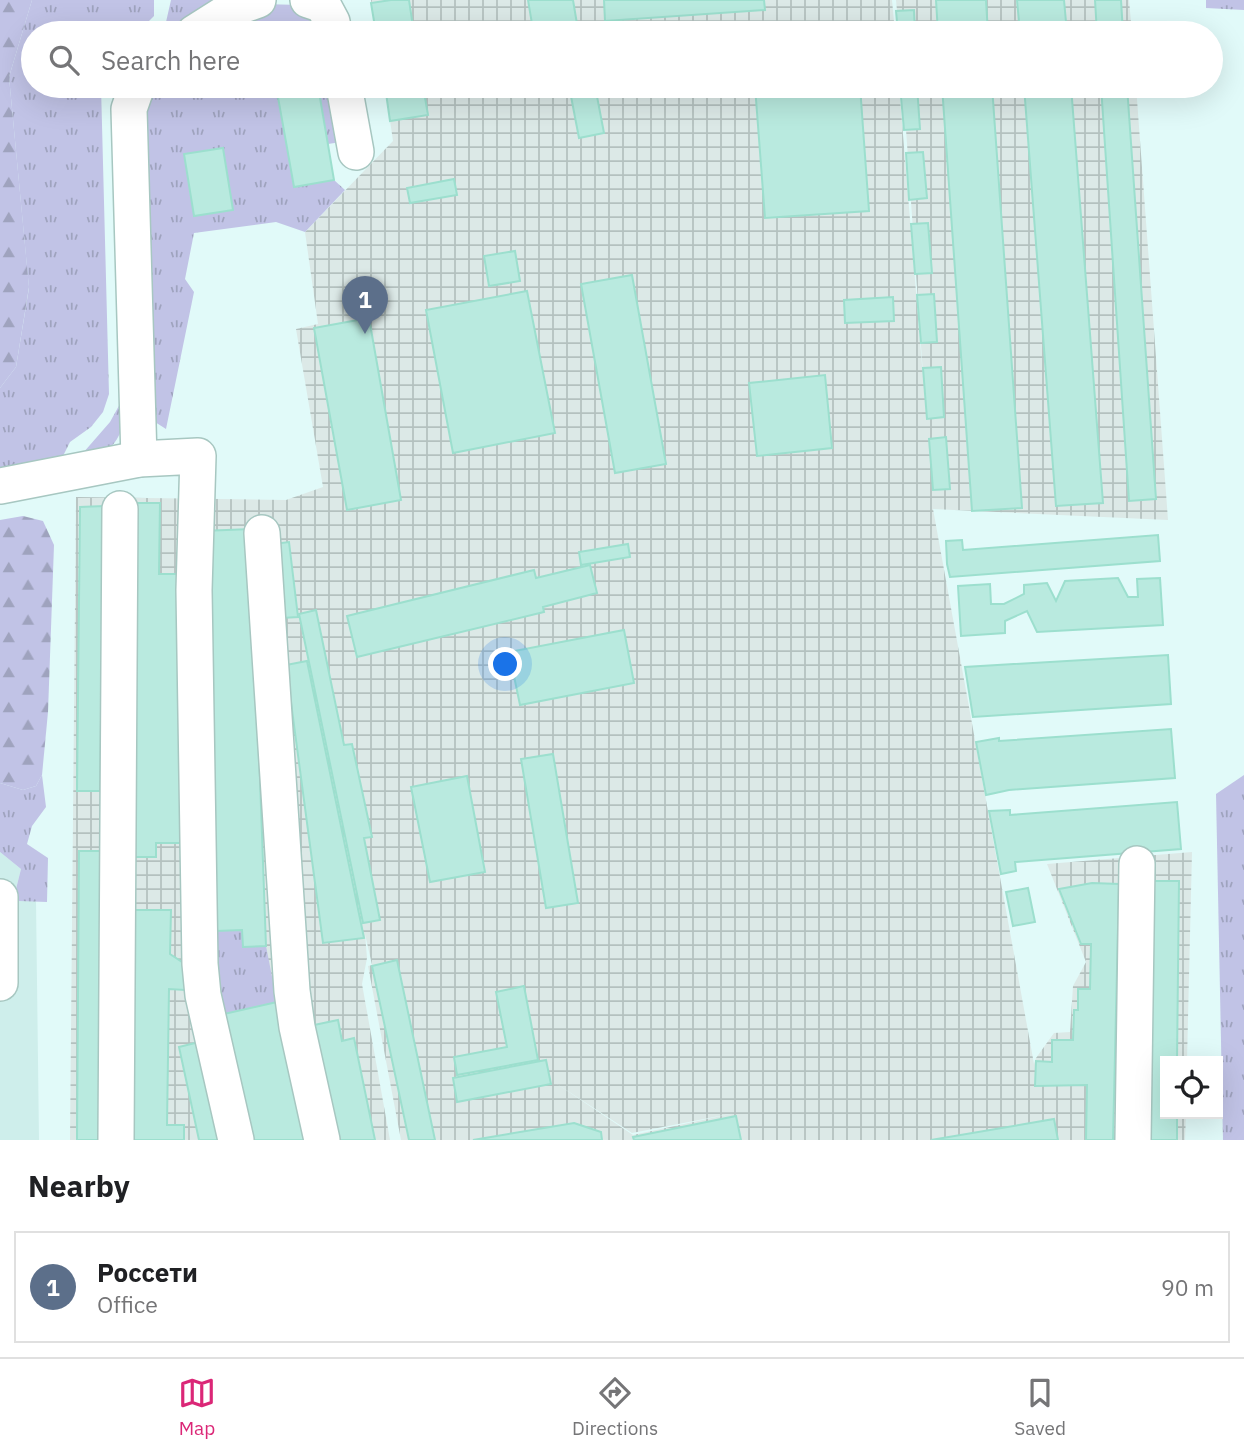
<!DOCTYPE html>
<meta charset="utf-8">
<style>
body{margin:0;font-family:"IBM Plex Sans",sans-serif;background:#f6f6f6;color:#202124}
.controls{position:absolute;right:21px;bottom:21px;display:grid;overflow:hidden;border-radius:0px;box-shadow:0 7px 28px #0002}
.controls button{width:63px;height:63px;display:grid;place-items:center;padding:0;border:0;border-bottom:2px solid #e0e0e0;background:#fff;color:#202124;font:35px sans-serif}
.you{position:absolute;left:506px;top:665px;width:24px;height:24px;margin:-18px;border:5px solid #fff;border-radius:50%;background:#1a73e8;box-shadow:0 0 0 10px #1a73e833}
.badge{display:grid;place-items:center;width:46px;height:46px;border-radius:50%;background:#db2777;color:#fff;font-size:23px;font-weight:700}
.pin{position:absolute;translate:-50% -58px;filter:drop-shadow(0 2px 4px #0008)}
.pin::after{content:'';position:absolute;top:37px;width:24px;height:21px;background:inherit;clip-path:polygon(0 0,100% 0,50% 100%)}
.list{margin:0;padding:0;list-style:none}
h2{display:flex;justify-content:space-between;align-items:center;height:91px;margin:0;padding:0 28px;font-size:30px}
h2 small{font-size:23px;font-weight:400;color:#757577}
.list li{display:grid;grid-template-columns:46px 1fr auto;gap:21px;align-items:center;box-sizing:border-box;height:112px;margin:0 14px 14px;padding:0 14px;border:2px solid #e0e0e0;border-radius:0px}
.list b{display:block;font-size:26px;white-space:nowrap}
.list p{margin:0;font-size:23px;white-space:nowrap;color:#757577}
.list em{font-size:23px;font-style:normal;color:#757577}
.icon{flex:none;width:38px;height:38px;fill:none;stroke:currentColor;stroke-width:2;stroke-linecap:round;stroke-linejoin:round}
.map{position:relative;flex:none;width:1244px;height:1140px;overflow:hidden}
.search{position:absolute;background:#fff;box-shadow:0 7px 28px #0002;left:21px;right:21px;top:21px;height:77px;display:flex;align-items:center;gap:18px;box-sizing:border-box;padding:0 24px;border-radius:38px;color:#757577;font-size:26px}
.sheet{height:217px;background:#fff}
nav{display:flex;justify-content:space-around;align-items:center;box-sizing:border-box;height:98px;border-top:2px solid #e0e0e0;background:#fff;font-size:19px;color:#757577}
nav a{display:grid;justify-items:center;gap:4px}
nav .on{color:#db2777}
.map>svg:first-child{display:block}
.residential{fill:#ceeeeb}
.industrial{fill:url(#industrial-grid);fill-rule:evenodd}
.grass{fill:url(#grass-tufts);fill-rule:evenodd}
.forest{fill:url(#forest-firs)}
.building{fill:#b9eadf;stroke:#9cdfce;stroke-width:2}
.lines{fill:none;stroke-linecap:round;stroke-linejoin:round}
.minor-casing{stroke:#a7c7c1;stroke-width:38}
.minor{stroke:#fff;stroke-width:35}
</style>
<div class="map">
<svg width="1244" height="1140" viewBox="0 0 1244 1140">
<defs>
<pattern id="industrial-grid" width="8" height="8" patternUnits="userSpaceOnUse" patternTransform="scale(1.75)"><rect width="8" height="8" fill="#dce9e7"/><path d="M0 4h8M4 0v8" fill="none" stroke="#b4c1bf"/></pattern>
<pattern id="grass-tufts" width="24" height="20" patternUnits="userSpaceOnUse" patternTransform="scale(1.75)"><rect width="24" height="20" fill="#c1c3e6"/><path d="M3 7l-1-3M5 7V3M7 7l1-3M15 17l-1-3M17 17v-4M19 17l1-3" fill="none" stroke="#9fa3be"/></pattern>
<pattern id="forest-firs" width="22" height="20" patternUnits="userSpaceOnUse" patternTransform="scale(1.75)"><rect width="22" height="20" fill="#c1c3e6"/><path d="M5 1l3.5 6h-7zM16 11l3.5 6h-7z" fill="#9fa3be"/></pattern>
</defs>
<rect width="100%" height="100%" fill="#e1faf9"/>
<path class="residential" d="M0,852L21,869L15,893L19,901H36L39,1140H0Z"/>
<g class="industrial">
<path d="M371,0H892L895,33H376Z"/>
<path d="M896,0H1129L1132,33H899Z"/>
<path d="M385,86H899L924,389L903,86H1136L1168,520L933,509L1034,1064L1036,1058L1054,1033L1070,1032L1073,986L1086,962L1047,864L1192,852L1187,1061H1165V1114H1186L1185,1140H401L368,966L372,965L365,934L367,958L362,984L390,1140H70L76,497L286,500L323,487L296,329L318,324L305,232L393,141ZM554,1082L632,1133L735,1113L633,1135Z"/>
</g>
<g class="grass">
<path d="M32,0H154V16L137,33H33V86H101L109,394L103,412L91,427L70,442L59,464L0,473V388L16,367L29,288L9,77Z"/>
<path d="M171,0H237L184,33H155L166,22Z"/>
<path d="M1206,0H1244V10L1206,8Z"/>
<path d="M261,4L301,5L322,33H206Z"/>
<path d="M114,86H125L127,415C115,450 111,451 76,461L110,422L121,402Z"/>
<path d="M149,86H276L294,186L334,180L345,190L305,232L276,222L194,233L185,279L194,292L166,429L155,422L137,119ZM223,148L233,210L194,216L184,155Z"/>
<path d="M318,86H331L341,142L328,144Z"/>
<path d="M42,775L46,807L32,826L27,844L48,858L47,902L19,901L15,893L21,869L0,852V783L23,790L36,786Z"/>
<path d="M1244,775V1140H1223L1216,794Z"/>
<path d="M242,930L243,947L266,946L277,1002L224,1014L214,995L216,931Z"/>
</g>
<g class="forest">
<path d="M0,0H32L9,77L29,287L16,367L0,388Z"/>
<path d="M23,516L43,521L54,545L48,712L42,775L36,786L23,790L0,783V520Z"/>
</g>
<g class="building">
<path d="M391,0H409L414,33H376L371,3Z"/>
<path d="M528,0H573L577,24L533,30Z"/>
<path d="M604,0H764L765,10L605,21Z"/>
<path d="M936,0H986L988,33H938Z"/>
<path d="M1017,0H1064L1067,33H1020Z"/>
<path d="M1095,0H1121L1123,33H1097Z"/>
<path d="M914,10L915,33H898L896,11Z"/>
<path d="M276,86H318L334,180L294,187Z"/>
<path d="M385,86H423L428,115L390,121Z"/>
<path d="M569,86H595L604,133L579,138Z"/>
<path d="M755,86H860L869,211L765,218Z"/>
<path d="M900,86H917L920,129L904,130Z"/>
<path d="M942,86H992L1022,508L972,511Z"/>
<path d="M1024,86H1071L1103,503L1056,506Z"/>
<path d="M1101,86H1127L1156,499L1129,501Z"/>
<path d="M223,148L233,210L194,216L184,154Z"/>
<path d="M923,152L927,198L909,200L906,153Z"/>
<path d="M454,179L457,195L410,203L407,188Z"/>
<path d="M928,223L932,273L915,274L911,224Z"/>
<path d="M515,251L520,281L489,286L484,256Z"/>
<path d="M632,275L666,464L615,473L581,284Z"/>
<path d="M527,291L555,433L453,453L426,310Z"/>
<path d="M934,294L937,342L921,343L917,295Z"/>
<path d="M893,297L894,321L845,323L844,300Z"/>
<path d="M369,318L401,500L347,510L314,328Z"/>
<path d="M941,367L944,417L927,419L923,368Z"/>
<path d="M825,375L832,448L757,456L749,383Z"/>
<path d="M946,437L950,489L933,490L929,439Z"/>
<path d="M135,503H160L159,574H182L180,843H156V857H131Z"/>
<path d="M104,506L100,791H77L80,507Z"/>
<path d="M251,529L266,946L243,947L242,930L216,931L202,531Z"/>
<path d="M1158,535L1160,561L950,577L947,564L946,541L962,540L963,550Z"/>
<path d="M289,542L298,617L282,618L273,544Z"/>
<path d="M628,544L630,557L581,565L579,552Z"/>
<path d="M590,565L597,593L543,607L544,612L357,657L347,616L534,570L536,578Z"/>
<path d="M1118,578L1128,597H1138L1137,579L1160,578L1163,625L1037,632L1027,611L1005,621V633L961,636L958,586L990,584L991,604H1004L1024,594V585L1047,583L1056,601L1065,581Z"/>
<path d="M316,610L344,745L352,744L372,837L364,838L380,920L363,923L299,614Z"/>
<path d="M624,630L634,683L520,705L509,652Z"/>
<path d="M1168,655L1171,704L973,717L965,667Z"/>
<path d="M307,661L364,938L323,943L286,665Z"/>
<path d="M1171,729L1175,778L1009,790L986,795L976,742L999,738V741Z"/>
<path d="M553,754L578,903L546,908L521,759Z"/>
<path d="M467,776L485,872L430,882L411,787Z"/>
<path d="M1177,802L1181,849L1015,862L1016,871L1001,874L989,811L1010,810V815Z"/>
<path d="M79,851H105L103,1140H77Z"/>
<path d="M1152,881H1179L1177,1061H1165V1114H1177V1140H1149Z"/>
<path d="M1092,883L1119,884L1113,1140H1086L1087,1085L1035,1086L1036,1061L1052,1062V1040H1073L1074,1010H1078V989H1090L1091,944H1081L1059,889Z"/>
<path d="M1028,888L1035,922L1013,926L1006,892Z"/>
<path d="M132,910H171L170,954L185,964V990L169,989L167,1125H184V1140H128Z"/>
<path d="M397,960L435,1140H409L372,966Z"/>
<path d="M524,986L538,1060L457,1075L454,1057L507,1047L496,992Z"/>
<path d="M277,1002L307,1140H251L224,1014Z"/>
<path d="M338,1020L342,1041L354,1038L375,1140H337L314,1025Z"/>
<path d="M203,1041L225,1140H199L179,1047Z"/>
<path d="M546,1060L551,1084L457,1102L453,1078Z"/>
<path d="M736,1116L741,1140H634L633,1137Z"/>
<path d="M1054,1119L1058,1140H931Z"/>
<path d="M574,1123L601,1132L602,1140H473Z"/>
</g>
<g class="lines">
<g class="minor-casing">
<g id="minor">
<path d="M308,0L323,5L332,22L334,33"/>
<path d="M194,33L232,9L258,0"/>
<path d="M137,86L129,109L139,459"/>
<path d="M344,86L356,152"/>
<path d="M0,486L139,459L198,456L194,590L200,964L203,995L236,1140"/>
<path d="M262,533L292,991L297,1027L322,1140"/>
<path d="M0,897V983"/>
<path d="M116,1140L120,509"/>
<path d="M1133,1140L1137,864"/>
</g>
</g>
<use href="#minor" class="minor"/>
</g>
</svg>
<div class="controls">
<button><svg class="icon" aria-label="locate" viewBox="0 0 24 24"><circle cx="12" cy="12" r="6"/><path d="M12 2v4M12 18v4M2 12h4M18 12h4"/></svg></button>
</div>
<div class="you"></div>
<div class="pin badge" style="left:365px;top:334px;background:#5c6f8a">1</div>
<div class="search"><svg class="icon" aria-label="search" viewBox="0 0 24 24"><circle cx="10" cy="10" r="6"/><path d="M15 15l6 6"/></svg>Search here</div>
</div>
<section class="sheet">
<h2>Nearby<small></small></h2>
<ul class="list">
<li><span class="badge" style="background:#5c6f8a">1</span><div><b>Россети</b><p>Office</p></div><em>90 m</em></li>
</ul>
</section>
<nav>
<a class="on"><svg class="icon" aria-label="map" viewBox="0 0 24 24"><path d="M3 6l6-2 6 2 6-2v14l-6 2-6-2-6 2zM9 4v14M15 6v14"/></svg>Map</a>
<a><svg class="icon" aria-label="directions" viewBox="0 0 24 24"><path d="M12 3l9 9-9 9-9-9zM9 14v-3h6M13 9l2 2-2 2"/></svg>Directions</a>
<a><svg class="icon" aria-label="saved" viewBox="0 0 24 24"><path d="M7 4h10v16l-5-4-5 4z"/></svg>Saved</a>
</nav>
